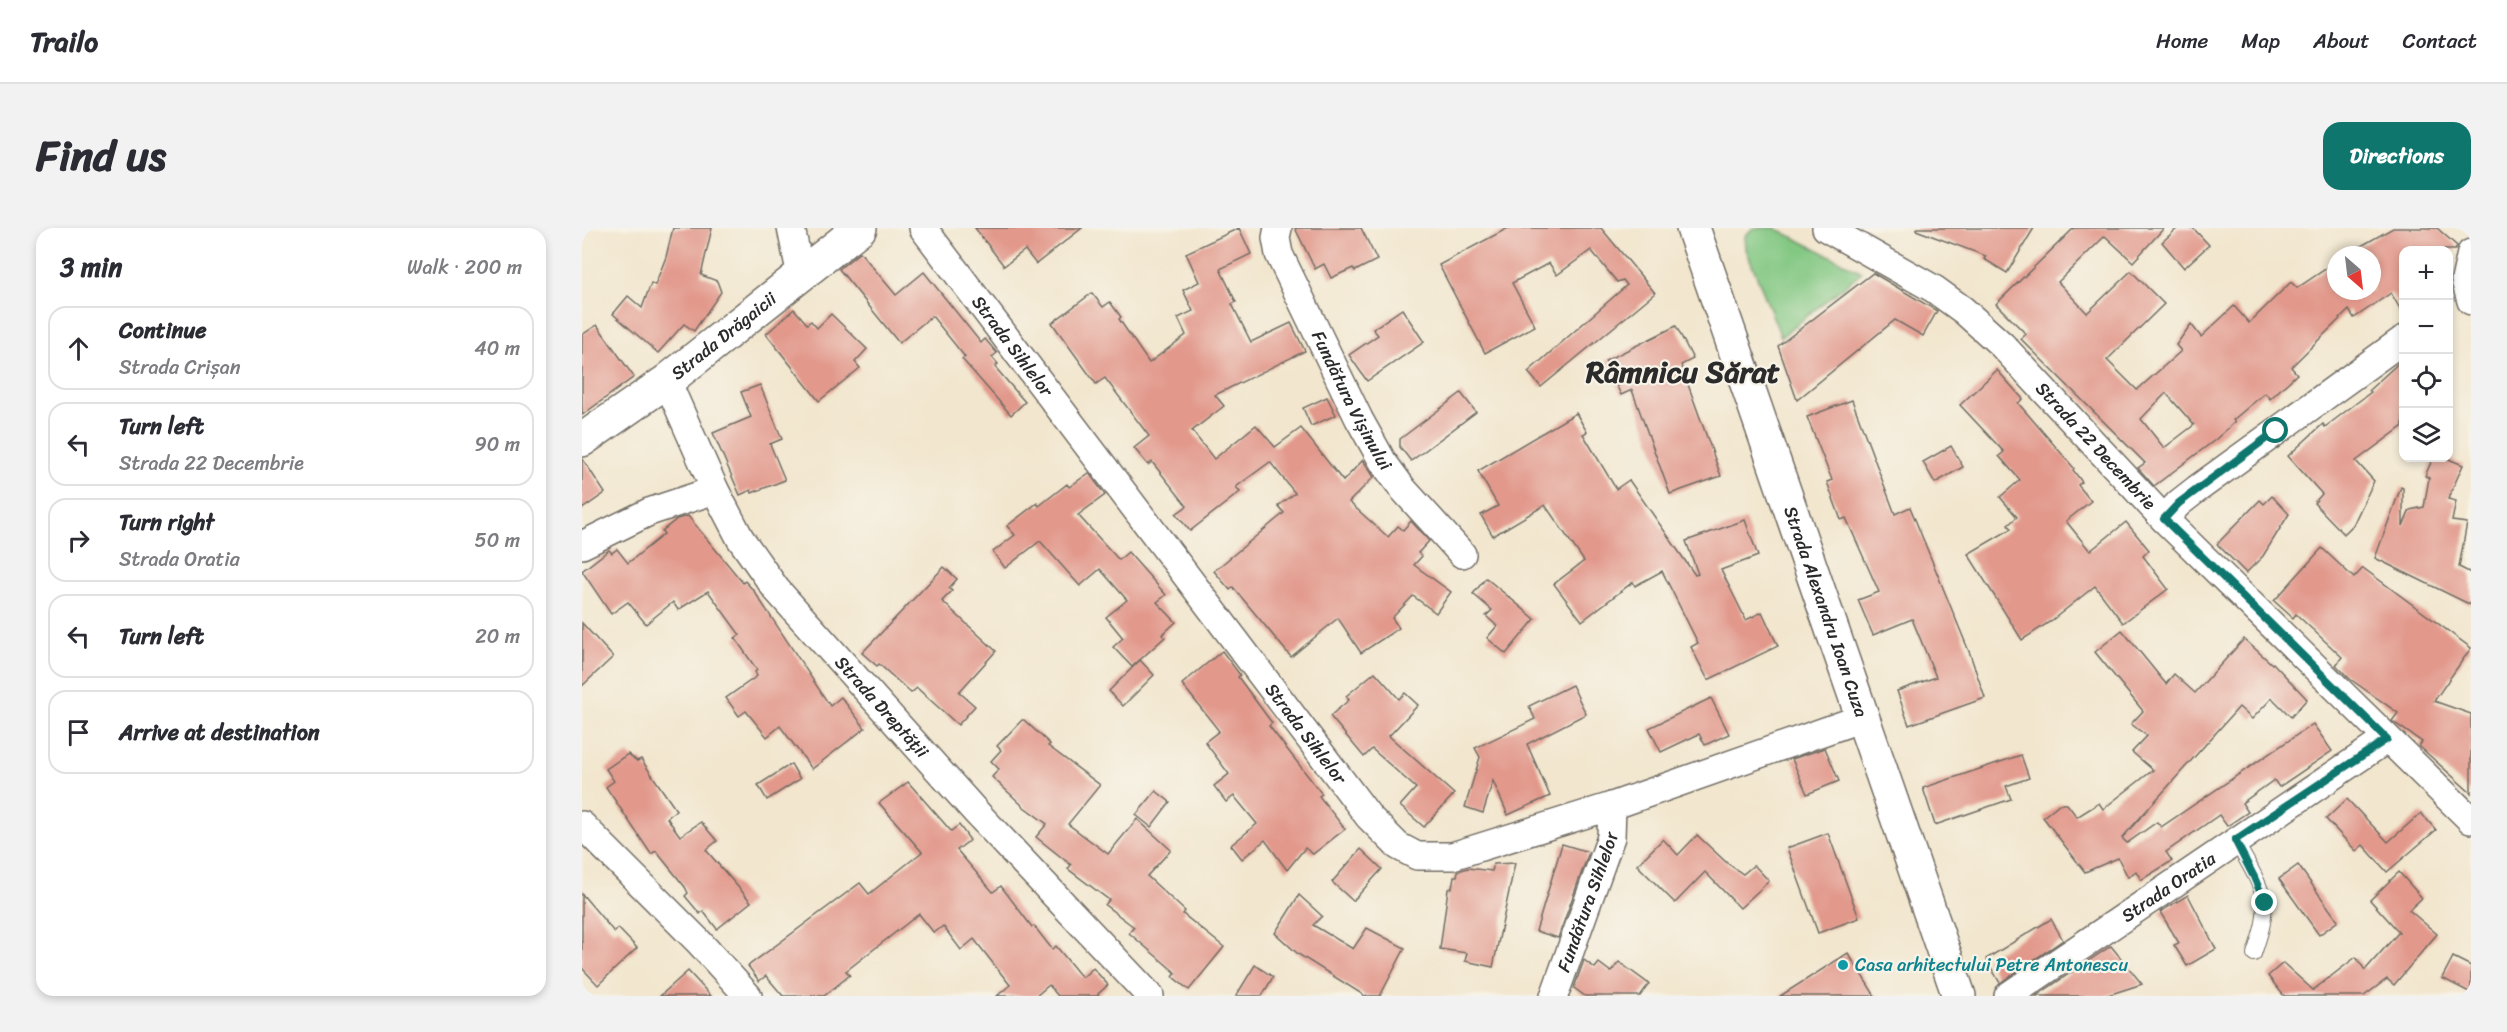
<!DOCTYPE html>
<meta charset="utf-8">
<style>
body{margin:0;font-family:Sriracha,sans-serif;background:#f2f2f3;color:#2b2b33}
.controls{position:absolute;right:18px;top:18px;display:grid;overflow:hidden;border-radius:12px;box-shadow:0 3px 9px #0003}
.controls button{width:54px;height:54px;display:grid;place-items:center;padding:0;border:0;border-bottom:2px solid #e1e1e2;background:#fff;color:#2b2b33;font:30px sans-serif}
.compass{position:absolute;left:1745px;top:18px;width:54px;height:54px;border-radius:50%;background:#fff;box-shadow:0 3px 9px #0003;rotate:152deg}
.stop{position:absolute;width:18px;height:18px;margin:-14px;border:4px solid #0f766e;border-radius:50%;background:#fff}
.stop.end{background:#0f766e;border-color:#fff;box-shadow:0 2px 6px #0008}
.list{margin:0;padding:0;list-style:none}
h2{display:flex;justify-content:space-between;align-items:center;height:78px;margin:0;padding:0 24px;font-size:26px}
h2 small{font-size:20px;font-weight:400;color:#7c7c81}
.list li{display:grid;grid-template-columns:39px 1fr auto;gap:18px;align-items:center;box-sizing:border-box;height:84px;margin:0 12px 12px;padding:0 12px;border:2px solid #e1e1e2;border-radius:18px}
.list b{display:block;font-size:22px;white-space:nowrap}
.list p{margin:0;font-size:20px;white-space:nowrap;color:#7c7c81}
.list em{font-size:20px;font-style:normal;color:#7c7c81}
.icon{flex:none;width:33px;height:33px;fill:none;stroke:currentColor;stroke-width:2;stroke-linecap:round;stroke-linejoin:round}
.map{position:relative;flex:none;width:1889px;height:768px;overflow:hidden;border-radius:18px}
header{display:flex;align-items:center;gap:36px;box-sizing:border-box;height:84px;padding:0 30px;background:#fff;border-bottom:2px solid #e1e1e2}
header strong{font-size:28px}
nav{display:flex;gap:33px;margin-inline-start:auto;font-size:21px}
.intro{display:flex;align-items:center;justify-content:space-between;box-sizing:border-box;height:144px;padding:0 36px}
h1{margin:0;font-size:42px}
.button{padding:15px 27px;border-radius:18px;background:#0f766e;color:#fff;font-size:21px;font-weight:700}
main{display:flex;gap:36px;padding:0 36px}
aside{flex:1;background:#fff;border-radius:18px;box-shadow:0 3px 9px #0003}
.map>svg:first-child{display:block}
.green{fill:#82c782;stroke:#567956;stroke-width:1.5}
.building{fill:#e2998c;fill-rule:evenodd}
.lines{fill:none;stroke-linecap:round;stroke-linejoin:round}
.lane-casing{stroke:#716c64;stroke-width:16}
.street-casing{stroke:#716c64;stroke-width:30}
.secondary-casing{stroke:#716c64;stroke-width:36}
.primary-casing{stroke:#716c64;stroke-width:36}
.lane{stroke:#fff;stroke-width:14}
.street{stroke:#fff;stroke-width:27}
.secondary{stroke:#fff;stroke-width:33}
.primary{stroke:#fff;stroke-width:33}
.route{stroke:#0f766e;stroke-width:8}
.culture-dot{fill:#0f9aa8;stroke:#f7f3e8;stroke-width:2}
.labels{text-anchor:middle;stroke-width:4.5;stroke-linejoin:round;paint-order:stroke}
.street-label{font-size:18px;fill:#2b2b2b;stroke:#f7f3e8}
.culture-label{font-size:18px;fill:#0d838f;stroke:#f7f3e8;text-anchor:start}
.town-label{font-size:30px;font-weight:bold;fill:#2b2b2b;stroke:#f7f3e8}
</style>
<header>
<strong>Trailo</strong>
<nav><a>Home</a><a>Map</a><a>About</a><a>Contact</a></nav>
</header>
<div class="intro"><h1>Find us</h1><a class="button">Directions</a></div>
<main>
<aside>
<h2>3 min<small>Walk · 200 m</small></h2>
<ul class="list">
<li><svg class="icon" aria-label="ahead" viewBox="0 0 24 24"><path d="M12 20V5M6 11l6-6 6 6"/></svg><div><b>Continue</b><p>Strada Crișan</p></div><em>40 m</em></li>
<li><svg class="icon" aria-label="left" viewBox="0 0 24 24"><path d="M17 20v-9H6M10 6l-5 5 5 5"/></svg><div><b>Turn left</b><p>Strada 22 Decembrie</p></div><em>90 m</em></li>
<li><svg class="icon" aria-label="right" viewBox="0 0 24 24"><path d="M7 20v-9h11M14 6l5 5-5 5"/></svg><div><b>Turn right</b><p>Strada Oratia</p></div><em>50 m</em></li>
<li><svg class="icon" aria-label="left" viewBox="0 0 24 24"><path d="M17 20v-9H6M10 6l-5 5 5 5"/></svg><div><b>Turn left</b></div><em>20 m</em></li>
<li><svg class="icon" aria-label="arrive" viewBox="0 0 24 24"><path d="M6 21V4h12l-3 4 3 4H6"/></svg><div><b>Arrive at destination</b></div></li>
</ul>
</aside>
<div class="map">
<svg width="1889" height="768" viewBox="0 0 1889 768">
<rect width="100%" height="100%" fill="#f7f3e8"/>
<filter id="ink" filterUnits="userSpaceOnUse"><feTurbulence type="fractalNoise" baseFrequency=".0167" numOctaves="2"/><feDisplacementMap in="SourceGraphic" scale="12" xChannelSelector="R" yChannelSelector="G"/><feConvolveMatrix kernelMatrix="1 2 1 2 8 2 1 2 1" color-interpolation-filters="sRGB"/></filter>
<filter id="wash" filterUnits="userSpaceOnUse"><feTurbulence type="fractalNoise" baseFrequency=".008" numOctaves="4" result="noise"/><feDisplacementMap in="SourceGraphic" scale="24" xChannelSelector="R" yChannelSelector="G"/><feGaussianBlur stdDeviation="1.35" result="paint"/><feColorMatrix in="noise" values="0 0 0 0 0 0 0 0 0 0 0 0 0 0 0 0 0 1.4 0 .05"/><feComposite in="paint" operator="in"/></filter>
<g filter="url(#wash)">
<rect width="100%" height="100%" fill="#f2e6ce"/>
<path class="green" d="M1171,0H1193L1280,44L1199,109L1164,21L1163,8Z"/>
<g id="blocks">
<g class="building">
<path d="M91,0H130L119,47L135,53L139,64L112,103L102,96L76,125L31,86L46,68L60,80L69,55L73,57L84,29Z"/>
<path d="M393,0H500L454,36L443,22L422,38Z"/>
<path d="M657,0L669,26L638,41L654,74L650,76L669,114L709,95L723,123L633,167L642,178L610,203L632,231L674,197L693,219L719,200L761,253L781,232L792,249L767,274L806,309L816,298L821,302L829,293L847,313L836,325L840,328L832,337L869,364L854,385L831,368L810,390L817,400L779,425L756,390L709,429L651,359L648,362L632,343L702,285L696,278L713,265L688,234L654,259L658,264L608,303L594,286L605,278L570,234L566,237L552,220L567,208L523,150L514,156L470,95L510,65L521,79L528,74L539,89L537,91L567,135L604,107L596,90L611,83L601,62L617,54L604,25Z"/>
<path d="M713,0H779L795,32L773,43L771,40L749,50L742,36L733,41Z"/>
<path d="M926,0H1019L1073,65L959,159L946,144L1045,57L1041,52L1035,54L1009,22L975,47L967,35L930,55L953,98L903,125L857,37Z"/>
<path d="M1335,0H1452L1425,45L1402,31L1404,28L1334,2Z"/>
<path d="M1492,0H1582L1551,34L1523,8L1476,54L1505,85L1549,43L1582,76L1525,132L1555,162L1599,123L1594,117L1609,96L1619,109L1652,78L1667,95L1709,54L1715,60L1754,34V63H1790V27H1763L1811,0H1855L1875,18L1873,22H1821V86L1809,65L1772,90L1767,82L1709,139L1715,146L1688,171L1683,165L1651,192L1653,194L1633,212L1572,258L1556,240L1563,235L1439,111L1444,106L1414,76ZM1584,165L1612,197L1582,220L1559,191Z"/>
<path d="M1596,0H1611L1627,17L1602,40L1580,14Z"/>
<path d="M278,24L314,67L342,44L399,115L403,111L415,125L410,129L416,136L413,139L443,174L429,187L380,131L383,129L350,88L317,115L257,41Z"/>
<path d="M1291,45L1355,83L1341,108L1313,92L1215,172L1196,118Z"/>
<path d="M212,81L225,96L229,93L235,100L249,86L285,121L273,134L278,140L237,173L184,106Z"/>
<path d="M820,81L842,114L785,153L767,127L796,107L791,101Z"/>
<path d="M15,97L52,149L0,187V107Z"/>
<path d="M1094,98L1111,131L1099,137L1139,248L1088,266L1050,162L1039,167L1023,133Z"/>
<path d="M1821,131V198L1774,233L1792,253L1771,297L1762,306L1732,275L1740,266L1706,228L1741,196L1743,199L1789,164L1787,162Z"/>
<path d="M1415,142L1441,171L1436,175L1492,240L1491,242L1500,254L1496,257L1509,273L1484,293L1508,323L1544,294L1567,322L1561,328L1586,361L1541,395L1513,358L1469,393L1440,412L1386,326L1429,301L1426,297L1435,289L1418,269L1438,252L1417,228L1422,224L1378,177Z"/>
<path d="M178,157L200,211L188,216L203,252L170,265L169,262L158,267L131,205L169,189L159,164Z"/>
<path d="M879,165L894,184L829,233L818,219V211Z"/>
<path d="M745,169L754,187L729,198L721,180Z"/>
<path d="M1270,172L1313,286L1328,279L1388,426L1403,470L1327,497L1315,463L1354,449L1330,391L1291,407L1276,372L1297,364L1264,290L1259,292L1245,254L1250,252L1225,189Z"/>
<path d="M994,185L1005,204L1001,206L1034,261L1047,252L1113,347L1116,346L1104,313L1163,292L1176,328L1139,342L1164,392L1180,384L1196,418L1126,452L1109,419L1116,415L1080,343L1053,358L1051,354L1000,393L972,356L1002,333L963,277L911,308L899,287L916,278L896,243Z"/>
<path d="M1369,218L1381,239L1353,255L1341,234Z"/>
<path d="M0,230L23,265L0,281Z"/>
<path d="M1851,230H1864L1881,237L1866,271L1874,273L1870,293L1885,295L1877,339L1889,345V377L1793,330L1819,259L1821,260V298L1828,282L1842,279L1847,250L1843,248Z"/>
<path d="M507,245L523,267L496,287L537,332L546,324L584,367L575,374L594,394L580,407L583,409L550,439L531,419L541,410L524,389L545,372L518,341L498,358L458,313L423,340L411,324L433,307L425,298L455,275L457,278L485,256L487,259Z"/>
<path d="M1690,268L1707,286L1681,328L1664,345L1635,316L1678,272L1682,276Z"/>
<path d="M106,288L161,355L163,353L172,363L248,478L259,469L283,500L230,541L198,498L185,509L164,483L157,488L144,470L175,448L173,444L175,442L153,410L158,407L126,363L96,382L91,374L64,396L46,374L29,386L0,343L27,322L30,325L35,321L46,335L82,306L80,303L95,291Z"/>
<path d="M1740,320L1772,350L1781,340L1889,420L1852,473L1889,486V565L1837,518L1840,514L1810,493L1816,485L1768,451L1754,437L1760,429L1714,386L1711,390L1692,373Z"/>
<path d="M362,339L375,351L367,360L370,363L360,373L414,423L377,464L393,478L376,497L335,460L329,465L297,436L295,438L280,425Z"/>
<path d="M904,350L953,391L924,426L905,410L915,398L904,388L910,382L891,366Z"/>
<path d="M0,395L31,429L0,458Z"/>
<path d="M1540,402L1584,456L1592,446L1613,465L1662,411L1690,436L1691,435L1725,471L1709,489L1690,470L1670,491L1657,479L1540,610L1545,615L1575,594L1579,599L1731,496L1750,523L1697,559L1692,552L1660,575L1666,584L1645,598L1637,587L1584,624L1590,633L1559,652L1554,643L1546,649L1536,630L1503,644L1461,589L1477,576H1485L1495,589L1517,575L1521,581L1571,542L1550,524L1565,508L1549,496L1561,483L1513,424Z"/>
<path d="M640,423L658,447L656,449L690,495L687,498L740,566L737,568L763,601L731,626L723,620L705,642L683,612L660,631L649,617L675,596L652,568L644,574L632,558L647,546L623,514L637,503L600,456Z"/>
<path d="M558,432L572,447L541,478L527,463Z"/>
<path d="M793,444L817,471L823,465L836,477L807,508L872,566L842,599L818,578L834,560L790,521L782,529L748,488L767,472L764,468Z"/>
<path d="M990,457L1004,486L945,516L968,568L926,587L911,553L901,585L883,579L898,529L893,520L953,491L947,478Z"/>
<path d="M1129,470L1147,506L1123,517L1117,506L1079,524L1067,500Z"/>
<path d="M440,492H442L468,516L466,518L518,557L486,596L526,626L555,591L589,622L565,648L603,683L601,686L642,719L607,762L591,749L594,745L547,705L552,699L523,677L527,672L486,641L489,637L454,609L465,596L442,579L410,549L417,541L409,533L419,522L415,518Z"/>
<path d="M1243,520L1257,553L1225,566L1210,531Z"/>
<path d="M46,526L55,533L59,531L94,582L85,590L98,608L119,594L135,613L124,622L169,674L135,701L121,683L118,686L103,668L106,665L103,659L74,623L69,626L24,559L32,553L24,541Z"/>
<path d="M1439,527L1447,550L1424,558L1429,571L1353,597L1341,560Z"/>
<path d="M209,536L218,551L185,572L176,557Z"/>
<path d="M326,554L369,603L377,597L388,612L375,622L411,664L419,658L450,699L452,698L470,721L474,718L497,746L501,749L511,740L526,757L516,766L517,768H476L467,757L454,768H415L428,757L392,711L379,722L361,698L352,705L337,686L264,743L268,747L242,768H201L184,748L177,753L166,738L278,655L287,666L340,624L297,575Z"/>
<path d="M574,563L588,574L569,599L554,587Z"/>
<path d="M1765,571L1806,614L1839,585L1854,602L1805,644L1781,617L1774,623L1744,591Z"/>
<path d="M1246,605L1277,690L1236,705L1205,620Z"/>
<path d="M1115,607L1145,635L1161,646L1172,637L1187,653L1158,680L1123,644L1093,675L1055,637L1081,611L1096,627Z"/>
<path d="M980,616L1007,624L976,710L954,703Z"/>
<path d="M779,621L800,641L771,673L750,654Z"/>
<path d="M933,635L911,739L883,733L885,725L858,721L866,661L870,660L872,648H875L876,643L886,640L910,643L912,636Z"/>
<path d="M1716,637L1756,693L1737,707L1697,651Z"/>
<path d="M1817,644L1840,670L1827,682L1855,706L1812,757L1805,751L1782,768H1702L1686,748L1701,735L1731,762L1774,729L1783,742L1817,704L1788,672Z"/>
<path d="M0,666L32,704L36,700L55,720L16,757L0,740Z"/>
<path d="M717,667L740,688L731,697L771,721L785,700L823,720L798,768H783L716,726L693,705Z"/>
<path d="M1606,667L1634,721L1605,738L1592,717L1597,715L1578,684Z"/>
<path d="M1469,691L1481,712L1418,755L1404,731Z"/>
<path d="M1529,718L1560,756L1523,768H1454Z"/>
<path d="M1266,725L1293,768H1198Z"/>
<path d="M1871,729L1889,738V765L1860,750Z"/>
<path d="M1002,732L1013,740L1017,735L1029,744L1037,734L1067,756L1058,768H1003L992,760Z"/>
<path d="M673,737L691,749L680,768H654Z"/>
<path d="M106,743L129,768H78Z"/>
</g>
</g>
</g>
<g filter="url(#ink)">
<use href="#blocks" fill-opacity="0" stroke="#716c64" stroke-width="1.5"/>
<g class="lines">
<g class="lane-casing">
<path id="lane" d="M1653,612C1662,629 1681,657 1682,676C1684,692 1677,710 1672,726"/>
</g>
<g class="street-casing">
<g id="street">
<path d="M209,0L219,48"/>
<path id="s1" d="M341,0L787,589L816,618L835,628H870L1030,578L1280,490"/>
<path id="s2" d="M696,0L694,10L697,26L777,191L801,234L821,261L880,326"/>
<path id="s3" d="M1244,0L1352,61L1381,82L1420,117L1582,291L1889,592"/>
<path d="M1889,25L1883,52L1889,73"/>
<path id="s4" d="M85,153L133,262L158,310L194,361L394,584L568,768"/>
<path d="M1582,291L1597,275L1615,261L1822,111"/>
<path d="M0,317L67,284L133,262"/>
<path d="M0,597L117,714L166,768"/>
<path id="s5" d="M972,768L1029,609L1030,578"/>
<path id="s6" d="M1426,768L1805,511"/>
</g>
</g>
<g class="secondary-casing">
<g id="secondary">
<path id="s7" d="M0,212L85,153L278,0"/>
</g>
</g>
<g class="primary-casing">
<g id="primary">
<path id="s8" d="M1111,0L1377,768"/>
</g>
</g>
<use href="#lane" class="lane"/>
<use href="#street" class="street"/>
<use href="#secondary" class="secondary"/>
<use href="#primary" class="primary"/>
</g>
</g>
<g class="lines" filter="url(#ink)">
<path class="route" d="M1683,675L1672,649L1653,612L1805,511L1582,291L1597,275L1694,203"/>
</g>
<circle class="culture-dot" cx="1261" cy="737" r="6"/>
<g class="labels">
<g class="street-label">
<text dy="6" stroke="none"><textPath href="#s7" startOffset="176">Strada Drăgaicii</textPath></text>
<text dy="6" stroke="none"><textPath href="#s1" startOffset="148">Strada Sihlelor</textPath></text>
<text dy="6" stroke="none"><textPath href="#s2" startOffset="190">Fundătura Vișinului</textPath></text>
<text dy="6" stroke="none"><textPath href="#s3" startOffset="350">Strada 22 Decembrie</textPath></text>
<text dy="6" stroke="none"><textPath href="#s8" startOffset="406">Strada Alexandru Ioan Cuza</textPath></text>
<text dy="6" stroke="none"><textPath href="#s4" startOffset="394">Strada Dreptății</textPath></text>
<text dy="6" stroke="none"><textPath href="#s1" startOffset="634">Strada Sihlelor</textPath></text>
<text dy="6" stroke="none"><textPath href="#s6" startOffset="194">Strada Oratia</textPath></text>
<text dy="6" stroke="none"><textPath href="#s5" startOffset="100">Fundătura Sihlelor</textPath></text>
</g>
<g class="culture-label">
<text x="1273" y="743">Casa arhitectului Petre Antonescu</text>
</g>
<g class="town-label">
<text x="1101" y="154">Râmnicu Sărat</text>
</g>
</g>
</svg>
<div class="controls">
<button>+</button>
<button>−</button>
<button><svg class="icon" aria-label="locate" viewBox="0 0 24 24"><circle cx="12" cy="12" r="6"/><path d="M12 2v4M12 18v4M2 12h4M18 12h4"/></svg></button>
<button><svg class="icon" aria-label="layers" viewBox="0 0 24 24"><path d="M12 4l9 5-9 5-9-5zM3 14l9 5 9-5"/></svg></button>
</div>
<svg class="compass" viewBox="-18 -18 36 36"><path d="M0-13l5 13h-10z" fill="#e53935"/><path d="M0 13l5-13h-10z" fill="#7c7c81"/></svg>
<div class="stop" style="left:1694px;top:203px"></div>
<div class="stop end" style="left:1683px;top:675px"></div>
</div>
</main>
